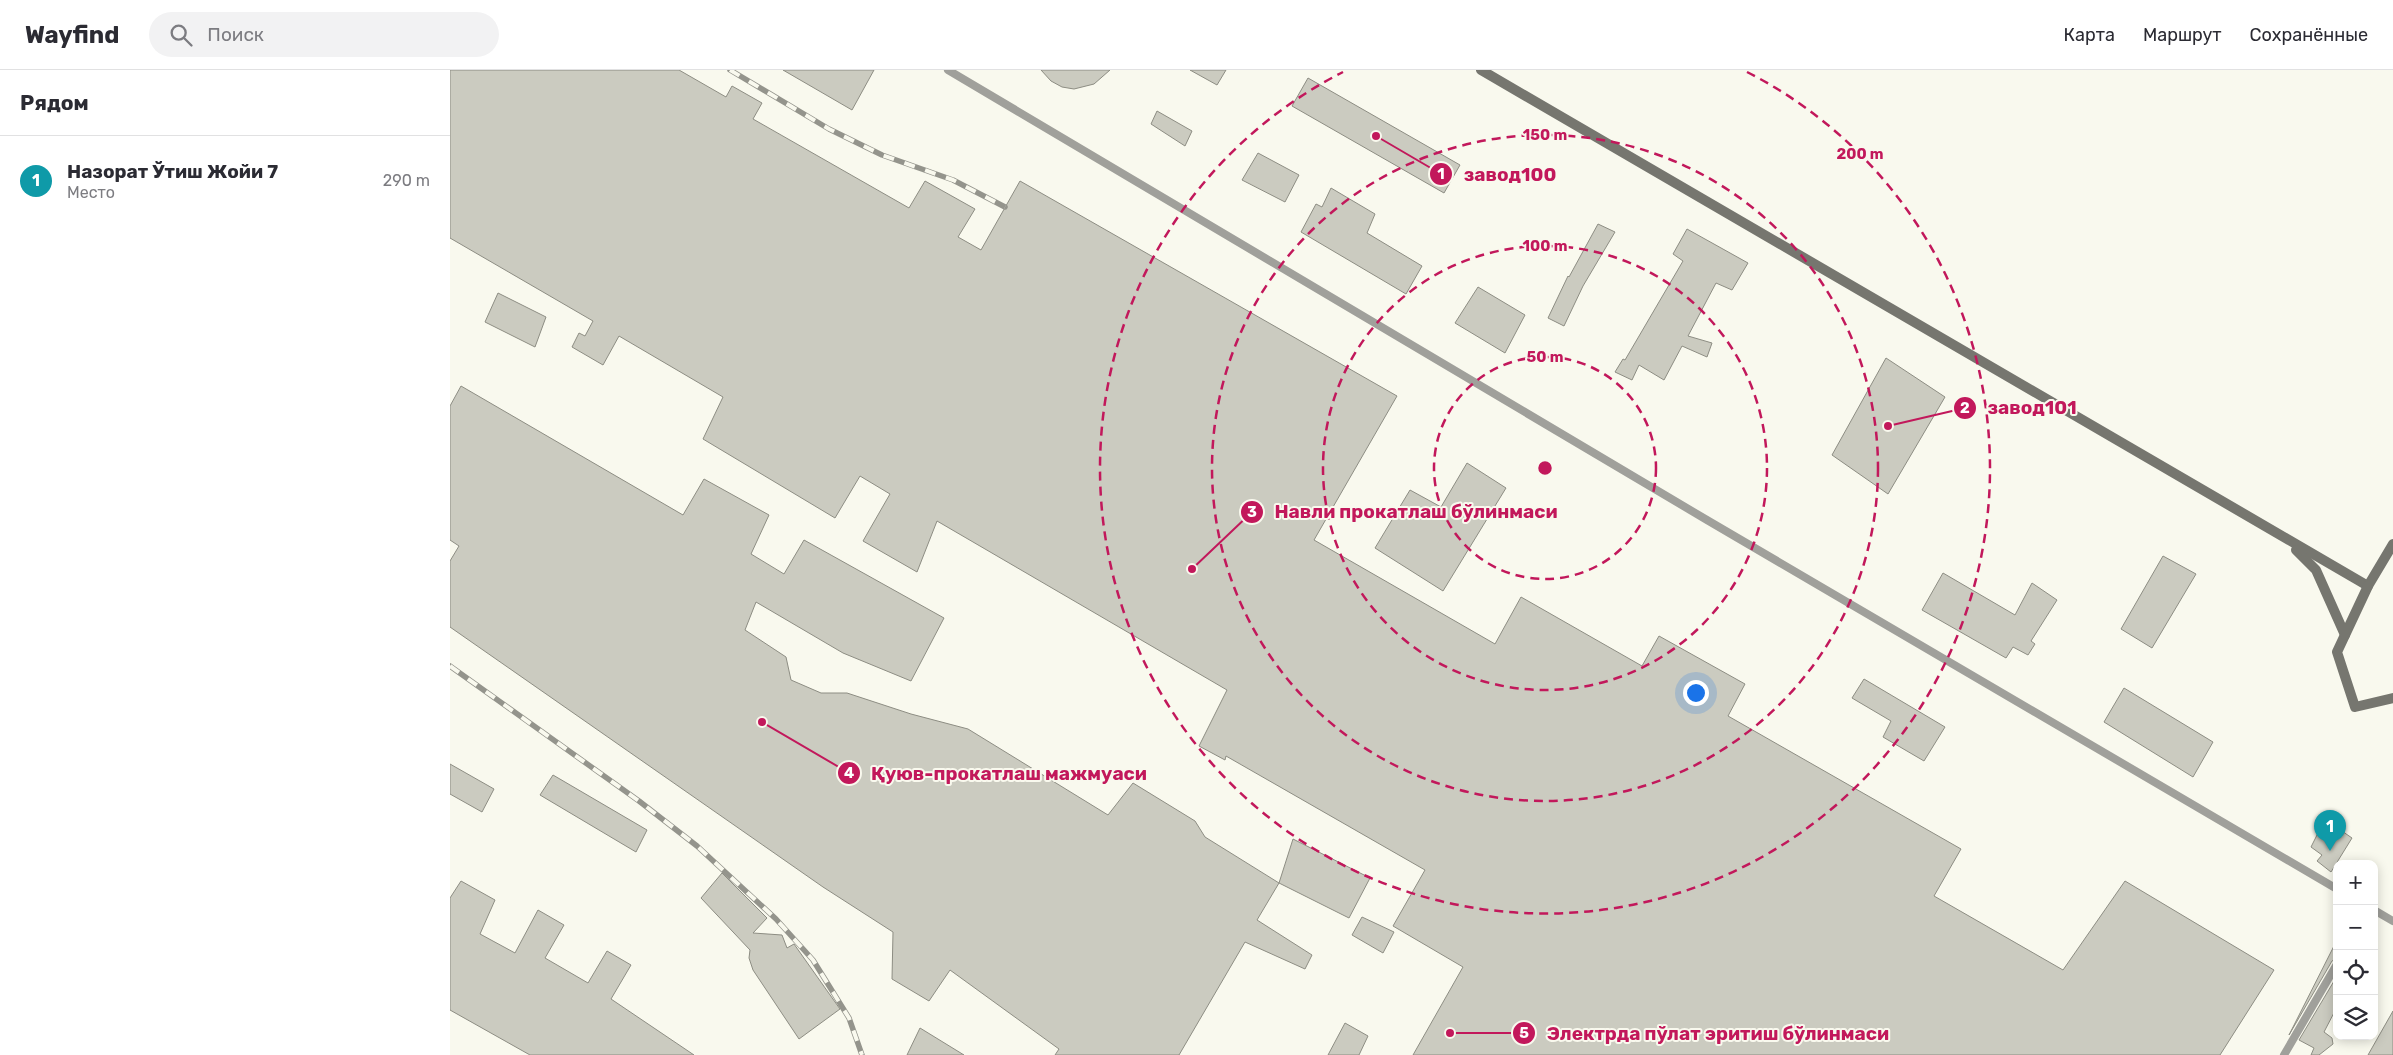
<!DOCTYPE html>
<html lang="ru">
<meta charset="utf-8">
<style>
body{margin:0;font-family:Rubik,sans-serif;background:#f2f2f3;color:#2b2b33}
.controls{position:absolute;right:15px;bottom:15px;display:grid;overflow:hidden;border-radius:10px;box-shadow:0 2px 12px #0003}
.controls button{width:45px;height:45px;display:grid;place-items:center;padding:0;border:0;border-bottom:1px solid #e1e1e2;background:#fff;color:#2b2b33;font:25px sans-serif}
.you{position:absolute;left:1245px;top:622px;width:18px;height:18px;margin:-12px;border:4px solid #fff;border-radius:50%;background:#1a73e8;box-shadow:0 0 0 8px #1a73e833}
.badge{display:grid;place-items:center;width:32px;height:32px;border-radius:50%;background:#b45309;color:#fff;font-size:16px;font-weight:700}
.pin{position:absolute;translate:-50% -41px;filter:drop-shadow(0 1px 2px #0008)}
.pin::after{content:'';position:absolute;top:26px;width:18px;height:15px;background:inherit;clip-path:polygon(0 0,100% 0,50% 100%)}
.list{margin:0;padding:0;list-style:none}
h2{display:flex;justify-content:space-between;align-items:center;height:65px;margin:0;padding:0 20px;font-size:21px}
h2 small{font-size:16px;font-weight:400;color:#7c7c81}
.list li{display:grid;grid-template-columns:32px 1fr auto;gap:15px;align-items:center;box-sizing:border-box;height:90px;padding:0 20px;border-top:1px solid #e1e1e2}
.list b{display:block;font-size:19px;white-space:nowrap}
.list p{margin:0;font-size:16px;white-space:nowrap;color:#7c7c81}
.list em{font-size:16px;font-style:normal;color:#7c7c81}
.icon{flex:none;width:28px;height:28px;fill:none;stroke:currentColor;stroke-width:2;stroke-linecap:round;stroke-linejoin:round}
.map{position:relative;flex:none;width:1943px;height:985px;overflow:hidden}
header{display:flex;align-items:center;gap:30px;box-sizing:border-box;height:70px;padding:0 25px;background:#fff;border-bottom:1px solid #e1e1e2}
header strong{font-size:24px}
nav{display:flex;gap:28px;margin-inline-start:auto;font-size:18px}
.search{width:350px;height:45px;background:#f2f2f3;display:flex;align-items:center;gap:12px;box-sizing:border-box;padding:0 18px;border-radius:28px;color:#7c7c81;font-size:19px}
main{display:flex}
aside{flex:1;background:#fff}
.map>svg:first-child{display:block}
.building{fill:#cbcbc0;stroke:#8d8d83}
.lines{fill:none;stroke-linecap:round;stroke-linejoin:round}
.lane{stroke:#a0a09b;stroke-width:8}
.secondary{stroke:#76766f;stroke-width:10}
.rail-casing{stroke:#94948c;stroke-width:5.5}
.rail{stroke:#f9f9ee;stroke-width:4;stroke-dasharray:11;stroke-linecap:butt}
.ring{fill:none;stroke:#c2185b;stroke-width:2.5;stroke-dasharray:9 6}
.centre{fill:#c2185b;stroke:#f9f9ee;stroke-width:2.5}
.ring-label{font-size:15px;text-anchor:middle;font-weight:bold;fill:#c2185b;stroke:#f9f9ee;stroke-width:4;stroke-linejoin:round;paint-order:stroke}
.leader{fill:none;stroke:#c2185b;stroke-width:2}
.callout-dot{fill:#c2185b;stroke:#f9f9ee;stroke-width:2}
.mark-label{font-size:15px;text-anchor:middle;font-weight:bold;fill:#fff}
.callout-label{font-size:19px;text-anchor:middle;font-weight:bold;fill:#c2185b;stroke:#f9f9ee;stroke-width:4;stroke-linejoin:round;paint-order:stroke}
</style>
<header>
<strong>Wayfind</strong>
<div class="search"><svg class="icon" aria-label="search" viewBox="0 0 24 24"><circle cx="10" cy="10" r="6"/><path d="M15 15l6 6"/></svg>Поиск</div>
<nav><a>Карта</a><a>Маршрут</a><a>Сохранённые</a></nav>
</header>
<main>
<aside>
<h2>Рядом<small></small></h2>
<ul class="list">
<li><span class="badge" style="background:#0f9aa8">1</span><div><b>Назорат Ўтиш Жойи 7</b><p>Место</p></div><em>290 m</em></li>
</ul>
</aside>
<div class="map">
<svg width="1943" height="985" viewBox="0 0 1943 985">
<rect width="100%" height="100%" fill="#f9f9ee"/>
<g class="building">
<path d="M0,0H229L276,27L282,16L312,33L303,49L459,138L475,111L525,139L508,167L531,180L570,111L947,326L864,470L1045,574L1071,527L1192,596L1209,566L1295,614L1278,646L1511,779L1484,826L1613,900L1675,811L1824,900L1770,985H963L1013,897L943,856L975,800L776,686L775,690L749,676L777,620L487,451L467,502L413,471L440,424L410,406L385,448L253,369L273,327L169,266L153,295L122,277L129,263L135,266L143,251L0,168Z"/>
<path d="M333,0H424L402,40Z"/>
<path d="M591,0H660L644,14L624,19L612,17L601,11Z"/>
<path d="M740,0H776L767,15Z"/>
<path d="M858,8L1010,95L994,123L842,36Z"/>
<path d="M707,41L742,61L735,76L701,54Z"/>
<path d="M808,83L849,105L835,132L792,110Z"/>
<path d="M881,118L925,144L917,163L972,196L956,224L851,162L866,134L872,137Z"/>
<path d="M1148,154L1165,162L1133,216L1114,256L1098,248L1118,206L1119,207Z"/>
<path d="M1237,159L1298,193L1282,220L1266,213L1238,266L1262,273L1257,287L1232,276L1214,310L1189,295L1182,310L1165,302L1173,289L1175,290L1233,191L1223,184Z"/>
<path d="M1028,217L1075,245L1055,283L1005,253Z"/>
<path d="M48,223L96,247L85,277L35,252Z"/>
<path d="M1436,288L1495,327L1438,424L1382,385Z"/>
<path d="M11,316L233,445L254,409L319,445L301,484L334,504L354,470L494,548L461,611L393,583L306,532L295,560L336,587L341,610L371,623H397L461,644L518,659L658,745L683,713L745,751L755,767L829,813L807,850L862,885L855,899L795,872L729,985H605L609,979L500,900L479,931L442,909L443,862L373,817L0,557V491L9,476L0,470V336Z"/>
<path d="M1017,393L1056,418L993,521L925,478L960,420L991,437Z"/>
<path d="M1713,486L1746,504L1702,578L1671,559Z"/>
<path d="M1493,503L1565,545L1582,513L1607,530L1581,571L1585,574L1578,585L1563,577L1556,588L1472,540Z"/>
<path d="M1414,609L1495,657L1474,691L1433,667L1441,651L1402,628Z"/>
<path d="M1674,618L1763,672L1743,707L1654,652Z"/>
<path d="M0,694L44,719L32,742L0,724Z"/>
<path d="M103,705L197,760L186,782L90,725Z"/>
<path d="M1886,757L1902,768L1881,802L1867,791L1872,785L1861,777L1868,763L1878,771Z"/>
<path d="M843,769L920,808L899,848L829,813Z"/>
<path d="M272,803L317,848L303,863L332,865L337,878L344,874L390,939L349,969L303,900L299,888L300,880L251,828Z"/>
<path d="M11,811L45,830L30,864L65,883L88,840L114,855L95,888L138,913L157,881L181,895L161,929L244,985H80L0,940V828Z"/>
<path d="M912,847L944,862L933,883L902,865Z"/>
<path d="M1887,870V888L1882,891L1839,965Z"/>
<path d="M1887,906V937L1874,962L1882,968L1883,974L1869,985H1861L1864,978L1849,970Z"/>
<path d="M1943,941V985H1918Z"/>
<path d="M895,953L918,966L909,985H878Z"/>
<path d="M470,958L514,985H457Z"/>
</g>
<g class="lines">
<g class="lane">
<path d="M498,0L1257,450L1887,819"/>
<path d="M1924,840L1943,851"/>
<path d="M1834,985L1887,894"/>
</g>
<g class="secondary">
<path d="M1031,0L1918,516"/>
<path d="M1943,474L1918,516L1887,582L1905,637L1943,628"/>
<path d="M1846,480L1866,500L1895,565"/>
</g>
<g class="rail-casing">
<g id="rail">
<path d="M280,0L379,59L432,85L503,110L555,137"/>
<path d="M0,596L189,731L247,776L326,849L363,890L399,948L412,985"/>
</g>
</g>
<use href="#rail" class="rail"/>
</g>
<g class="ring">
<circle cx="1095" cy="398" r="111"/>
<circle cx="1095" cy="398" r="222"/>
<circle cx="1095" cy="398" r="333"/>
<path d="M1297 2A445 445 0 1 1 893 2"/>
</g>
<circle cx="1095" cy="398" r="8" class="centre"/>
<g class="ring-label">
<text x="1095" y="70">150 m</text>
<text x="1410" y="89">200 m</text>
<text x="1095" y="181">100 m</text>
<text x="1095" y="292">50 m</text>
</g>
<path class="leader" d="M926 66L991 104M1438 356L1515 338M742 499L802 442M312 652L399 703M1000 963L1074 963"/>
<g class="callout-dot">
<circle cx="926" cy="66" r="5"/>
<circle cx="1438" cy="356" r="5"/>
<circle cx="742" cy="499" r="5"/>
<circle cx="312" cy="652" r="5"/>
<circle cx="1000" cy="963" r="5"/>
<circle cx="991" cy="104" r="12"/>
<circle cx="1515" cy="338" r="12"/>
<circle cx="802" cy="442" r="12"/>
<circle cx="399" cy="703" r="12"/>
<circle cx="1074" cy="963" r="12"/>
</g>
<g class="mark-label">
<text x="991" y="109">1</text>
<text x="1515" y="343">2</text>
<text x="802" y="447">3</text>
<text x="399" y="708">4</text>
<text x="1074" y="968">5</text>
</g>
<g class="callout-label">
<text x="1060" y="111">завод100</text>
<text x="1582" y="344">завод101</text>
<text x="966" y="448">Навли прокатлаш бўлинмаси</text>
<text x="559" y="710">Қуюв-прокатлаш мажмуаси</text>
<text x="1268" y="970">Электрда пўлат эритиш бўлинмаси</text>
</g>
</svg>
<div class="controls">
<button>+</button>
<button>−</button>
<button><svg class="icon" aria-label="locate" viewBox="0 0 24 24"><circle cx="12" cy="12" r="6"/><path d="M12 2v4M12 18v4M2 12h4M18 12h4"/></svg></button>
<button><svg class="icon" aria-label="layers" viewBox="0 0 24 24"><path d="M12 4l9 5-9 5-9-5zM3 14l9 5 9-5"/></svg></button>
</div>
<div class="you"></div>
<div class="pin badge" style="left:1880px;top:781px;background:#0f9aa8">1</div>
</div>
</main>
